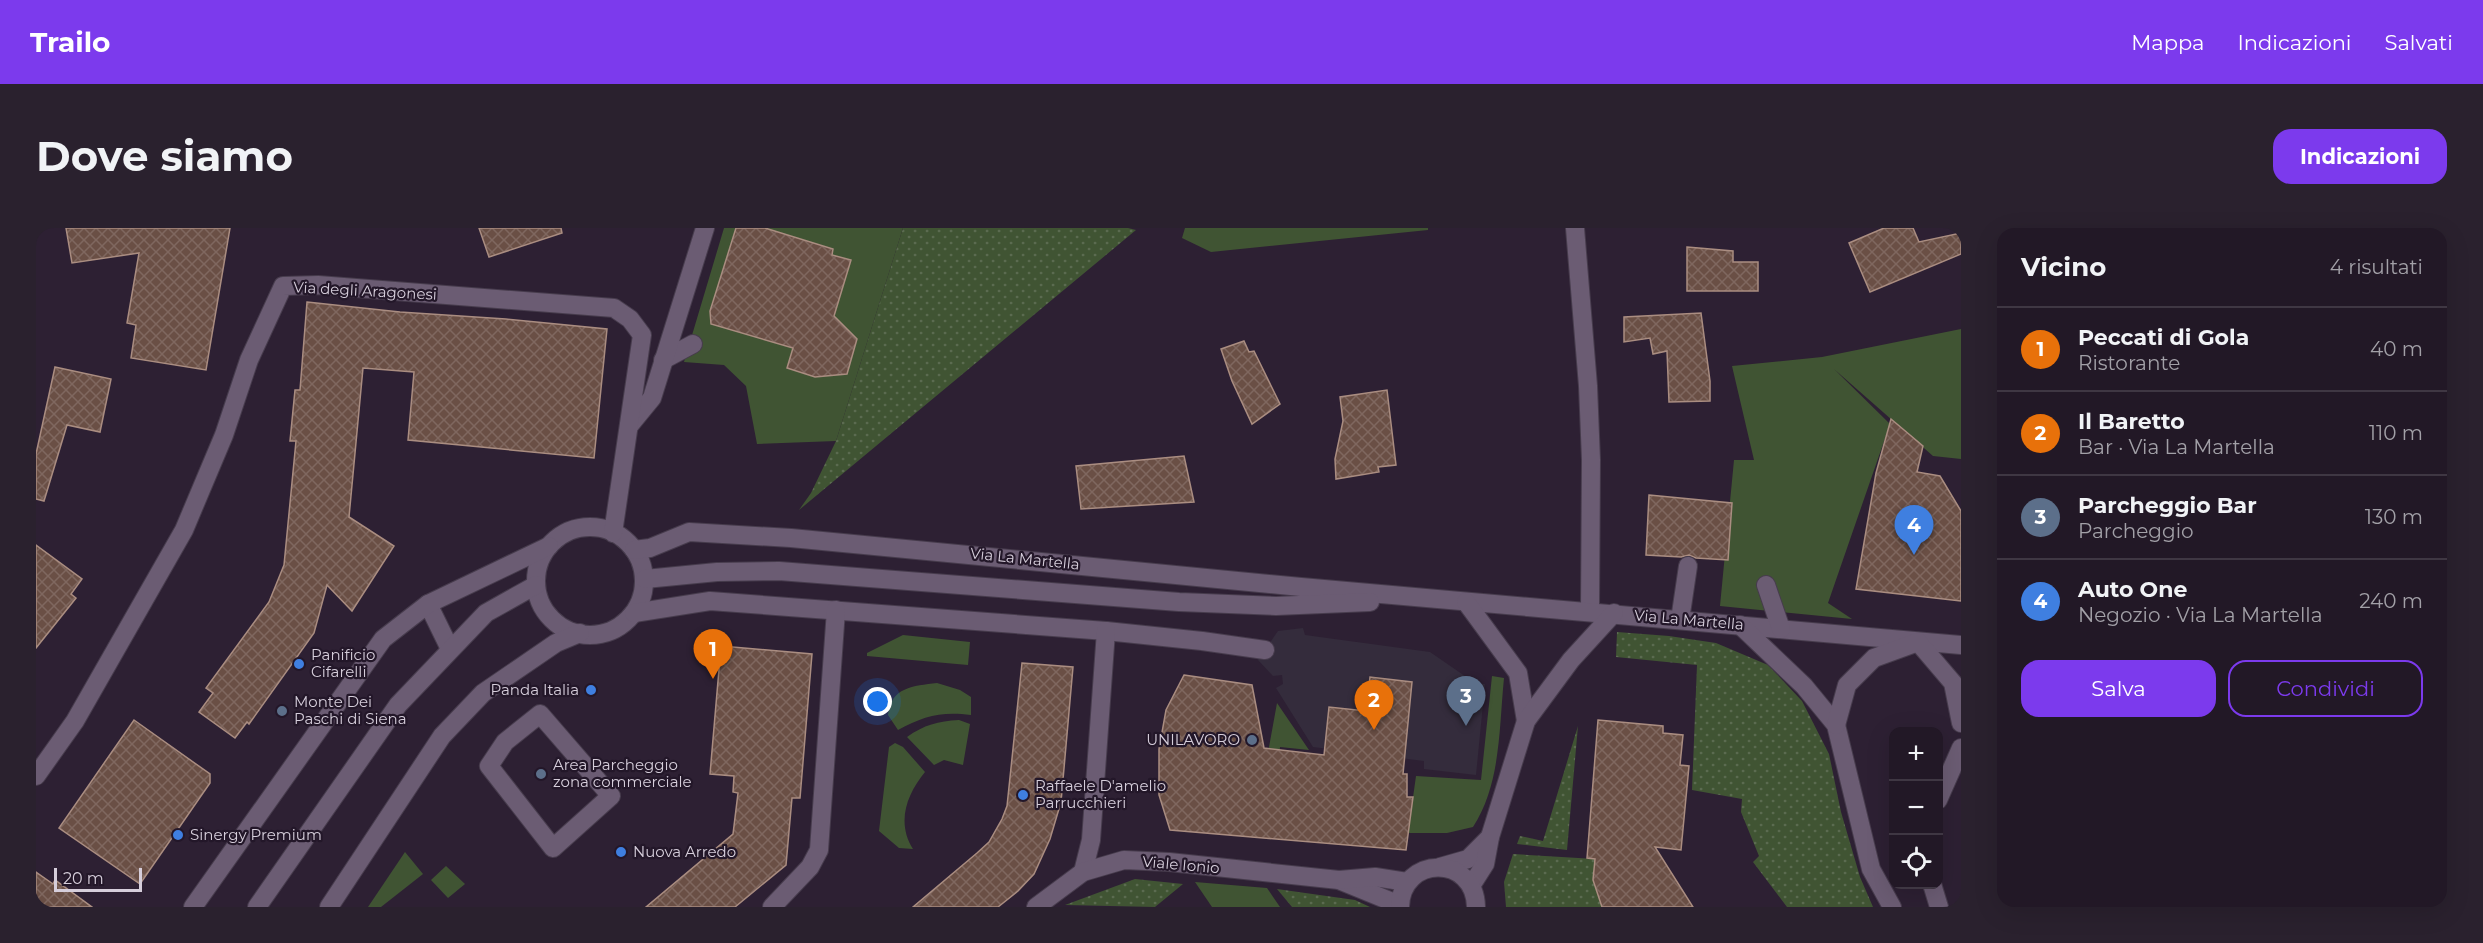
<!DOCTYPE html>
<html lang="it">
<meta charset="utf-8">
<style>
body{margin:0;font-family:Montserrat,sans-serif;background:#2a212e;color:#f1f3f6}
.controls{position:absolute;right:18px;bottom:18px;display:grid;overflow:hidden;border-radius:12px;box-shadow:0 6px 24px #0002}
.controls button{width:54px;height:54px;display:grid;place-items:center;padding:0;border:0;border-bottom:2px solid #3f3743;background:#221826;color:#f1f3f6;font:30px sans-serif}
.scale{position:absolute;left:18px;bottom:15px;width:88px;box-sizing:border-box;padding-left:6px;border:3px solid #d6cedb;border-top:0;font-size:16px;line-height:21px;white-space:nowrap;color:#d6cedb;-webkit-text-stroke:4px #231729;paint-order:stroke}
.you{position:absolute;left:842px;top:474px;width:21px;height:21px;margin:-15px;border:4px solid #fff;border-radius:50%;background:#1a73e8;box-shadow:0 0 0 9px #1a73e833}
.badge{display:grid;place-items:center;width:39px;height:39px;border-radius:50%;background:#7c3aed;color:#fff;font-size:20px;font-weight:700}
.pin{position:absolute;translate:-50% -50px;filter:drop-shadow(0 2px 3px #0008)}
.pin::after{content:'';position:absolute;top:32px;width:21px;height:18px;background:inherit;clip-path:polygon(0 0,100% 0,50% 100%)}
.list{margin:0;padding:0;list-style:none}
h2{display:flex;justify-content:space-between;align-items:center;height:78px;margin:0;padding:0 24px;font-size:26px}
h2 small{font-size:20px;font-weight:400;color:#a2a0a7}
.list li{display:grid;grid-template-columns:39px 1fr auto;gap:18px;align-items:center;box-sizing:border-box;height:84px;padding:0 24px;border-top:2px solid #3f3743}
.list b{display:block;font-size:22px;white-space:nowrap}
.list p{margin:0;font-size:20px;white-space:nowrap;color:#a2a0a7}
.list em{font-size:20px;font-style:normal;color:#a2a0a7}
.actions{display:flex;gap:12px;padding:18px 24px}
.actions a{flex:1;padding:14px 0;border:2px solid #7c3aed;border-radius:18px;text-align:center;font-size:21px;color:#7c3aed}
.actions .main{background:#7c3aed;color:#fff}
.icon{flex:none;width:33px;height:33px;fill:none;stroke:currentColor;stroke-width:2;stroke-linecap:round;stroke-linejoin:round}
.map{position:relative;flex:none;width:1925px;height:679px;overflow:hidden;border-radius:18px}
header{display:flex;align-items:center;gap:36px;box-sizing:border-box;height:84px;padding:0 30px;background:#7c3aed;color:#fff}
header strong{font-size:28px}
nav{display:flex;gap:33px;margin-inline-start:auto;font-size:21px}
.intro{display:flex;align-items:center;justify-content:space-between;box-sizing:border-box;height:144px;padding:0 36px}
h1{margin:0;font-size:42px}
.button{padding:15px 27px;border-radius:18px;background:#7c3aed;color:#fff;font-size:21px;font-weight:700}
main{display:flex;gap:36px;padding:0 36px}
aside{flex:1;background:#221826;border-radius:18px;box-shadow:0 6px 24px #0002}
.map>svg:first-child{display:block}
.commercial{fill:#342c3c}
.grass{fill:url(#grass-dots)}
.green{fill:#405433}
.building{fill:url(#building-cross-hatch);stroke:#aa8d81;stroke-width:1.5}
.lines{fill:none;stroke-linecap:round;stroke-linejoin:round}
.minor-casing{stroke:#473c4d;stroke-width:20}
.minor{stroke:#6b5c73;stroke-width:18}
.shop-dot{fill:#3f7fe0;stroke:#231729;stroke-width:2}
.service-dot{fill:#5c6f8a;stroke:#231729;stroke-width:2}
.labels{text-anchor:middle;stroke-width:4.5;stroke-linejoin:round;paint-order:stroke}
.street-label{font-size:15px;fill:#d6cedb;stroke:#231729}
.poi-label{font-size:15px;fill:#d6cedb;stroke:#231729;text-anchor:start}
</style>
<header>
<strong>Trailo</strong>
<nav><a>Mappa</a><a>Indicazioni</a><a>Salvati</a></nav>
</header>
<div class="intro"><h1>Dove siamo</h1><a class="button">Indicazioni</a></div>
<main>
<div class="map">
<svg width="1925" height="679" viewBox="0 0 1925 679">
<defs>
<pattern id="grass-dots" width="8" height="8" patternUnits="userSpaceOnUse" patternTransform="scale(1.5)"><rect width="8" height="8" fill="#405433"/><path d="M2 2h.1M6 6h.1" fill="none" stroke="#5b6b50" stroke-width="1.8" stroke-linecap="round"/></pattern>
<pattern id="building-cross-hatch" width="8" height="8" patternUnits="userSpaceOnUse" patternTransform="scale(1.5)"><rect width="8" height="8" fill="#6a4f45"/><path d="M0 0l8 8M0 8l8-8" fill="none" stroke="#7f675f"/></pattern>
</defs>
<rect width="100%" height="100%" fill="#2d2033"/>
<path class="commercial" d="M1267,400L1269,407L1394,424L1439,455L1449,456L1440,547L1388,541V533L1277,519L1240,460L1247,456L1246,447L1237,448L1222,432L1242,403Z"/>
<g class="grass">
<path d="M867,0H1092L1100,2L763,282L775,265L800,213Z"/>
<path d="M1581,404L1633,408L1680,415L1732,437L1766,473L1793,526L1805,584L1824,649L1837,679H1751L1717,634L1723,628L1705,584L1706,571L1656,562L1661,437L1580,429Z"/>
<path d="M1542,498L1531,622L1481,616L1484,608L1507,613Z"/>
<path d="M1477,626L1559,631L1557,652L1566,679H1470L1468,654Z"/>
<path d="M1099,651L1147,656L1119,679L1029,677Z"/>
<path d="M1241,661L1319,672L1334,679H1256Z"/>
</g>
<g class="green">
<path d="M688,0H867L800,213L721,216L710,158L688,137L648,134Z"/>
<path d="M1149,0H1392V2L1175,24L1146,10Z"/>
<path d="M1925,101V231L1897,228L1798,141L1854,196L1792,375L1816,391L1684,378L1698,232H1718L1696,138L1786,129Z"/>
<path d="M867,407L934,414L932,437L831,428V425Z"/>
<path d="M1456,448L1468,450C1463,500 1465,556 1437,599L1411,605H1372L1380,548L1445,552Z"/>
<path d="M901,455L924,462L935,469V487C906,483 887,488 862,502L852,487C855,459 877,458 901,455Z"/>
<path d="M1241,475L1273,522L1244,519L1243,531L1231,530Z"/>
<path d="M923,492L934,496L927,537L908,532L898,537L871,509C888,497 902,493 923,492Z"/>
<path d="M859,515L867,519L889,544C871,566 860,594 877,621L863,620L843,603L853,519Z"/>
<path d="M369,624L387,646L345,679H332Z"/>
<path d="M410,638L429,656L412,670L395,652Z"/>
<path d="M1159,654L1231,660L1244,679H1176Z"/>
</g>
<g class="building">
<path d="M30,0H194L170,142L95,130L100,97L91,95L103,25L36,35Z"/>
<path d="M443,0H525L526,5L453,29Z"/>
<path d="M700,0H729L797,21L796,27L815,32L798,88L821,111L811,146L779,149L751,140L757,120L675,96L674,83Z"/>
<path d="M1848,0H1877L1883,14L1925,5V26L1834,64L1813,15Z"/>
<path d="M1651,19L1697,23V34H1722V63H1651Z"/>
<path d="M271,74L364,84L470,91L571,101L558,230L372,212L378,144L327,140L313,289L358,318L316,383L291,357L278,405L213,496L211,494L199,510L163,484L177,465L170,460L233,374L248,337L260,213H254L259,162H264Z"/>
<path d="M1665,85L1674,153V173L1633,174L1631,123L1617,126L1614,110L1588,114V89Z"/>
<path d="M1208,113L1213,124L1218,123L1244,176L1216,196L1196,153L1185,121Z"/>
<path d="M19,139L75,151L64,204L31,197L8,273L0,271V226Z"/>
<path d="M1351,162L1360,237L1342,239L1343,244L1300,251L1299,231L1307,193L1304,169Z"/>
<path d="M1855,191L1887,218L1881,244L1904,248L1925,283V373L1820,361L1840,245Z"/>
<path d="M1148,228L1158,274L1045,281L1040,238Z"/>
<path d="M1613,267L1696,275L1692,332L1660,330L1653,327L1645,329L1610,327Z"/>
<path d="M0,317L46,351L35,366L40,370L0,420Z"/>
<path d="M685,418L776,426L764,570H756L750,637L699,679H610L697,606L702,565L697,564L698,548L674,546Z"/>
<path d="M986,435L1037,439L1025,574L1014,611L998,646L982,663L962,679H877L941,625L953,614L966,591L971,578Z"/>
<path d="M1148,447L1216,457L1228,520L1288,527L1293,479L1330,483L1334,449L1376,454L1367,546H1371V569H1377L1370,622L1134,602L1123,567V521L1130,482Z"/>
<path d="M98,492L174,546V555L104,656L23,600Z"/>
<path d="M1562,492L1627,498V505L1647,507L1644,537L1653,538L1645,622L1619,619L1657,679H1566L1557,652L1559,631L1551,630Z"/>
<path d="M0,644L17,656L19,652L56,679H0Z"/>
</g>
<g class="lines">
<g class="minor-casing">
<g id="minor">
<path d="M1539,0L1552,158L1555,232L1554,383"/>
<path d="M627,132L657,116"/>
<path d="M593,198L616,170L669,0"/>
<circle cx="554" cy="353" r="54"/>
<path d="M598,322L614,320L653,304L755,310L1265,359L1925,417"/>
<path d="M609,351L681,344L743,343L1143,374L1240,378L1334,374"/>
<path d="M1730,357L1745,401"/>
<path d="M1430,374L1482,445L1490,493"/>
<path d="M392,376L414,421"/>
<path d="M598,385L674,373L1070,403L1166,413L1229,422"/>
<path d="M1644,392L1652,338"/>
<path d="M1704,397L1768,458L1800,497L1835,641L1856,679"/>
<path d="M504,486L575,568L517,620L453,538L469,514Z"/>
<path d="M1800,497L1811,457L1838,430L1882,414L1917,455L1925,495"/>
<path d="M0,548L39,493L148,302L188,207L213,132L247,58L282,57L578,80L594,91L606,107L577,305"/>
<path d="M1902,572L1925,520"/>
<path d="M1404,639L1432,631L1454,609"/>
<path d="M1047,644L1055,612L1070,403"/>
<path d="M1305,653L1364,677"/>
<path d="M1896,656L1903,679"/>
<path d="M1435,658L1449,636L1454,609L1490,493L1535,432L1578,385"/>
<path d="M157,679L347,411L392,376L513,318"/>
<path d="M221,679L362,477L450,385L500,357"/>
<path d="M293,679L406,508L447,465L520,415L544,405"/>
<path d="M736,679L774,639L783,622L800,382"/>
<path d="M1000,679L1047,644L1088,632L1133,634L1303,652L1339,649L1371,654"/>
<path d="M1364,679C1365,627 1439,626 1440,679"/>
</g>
</g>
<use href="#minor" class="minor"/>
</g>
<g class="shop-dot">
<circle cx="263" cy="436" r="6"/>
<circle cx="555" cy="462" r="6"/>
<circle cx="987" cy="567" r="6"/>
<circle cx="142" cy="607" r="6"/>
<circle cx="585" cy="624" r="6"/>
</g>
<g class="service-dot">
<circle cx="246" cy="483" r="6"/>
<circle cx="1216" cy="512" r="6"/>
<circle cx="505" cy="546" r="6"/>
</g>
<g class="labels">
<g class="street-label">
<text transform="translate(329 63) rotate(3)" y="5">Via degli Aragonesi</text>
<text transform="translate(989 331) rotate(6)" y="5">Via La Martella</text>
<text transform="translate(1653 392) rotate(5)" y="5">Via La Martella</text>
<text transform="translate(1145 637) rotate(5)" y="5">Viale Ionio</text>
</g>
<g class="poi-label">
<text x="275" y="432">Panificio<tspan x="275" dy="17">Cifarelli</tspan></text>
<text x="543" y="467" text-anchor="end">Panda Italia</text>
<text x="258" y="479">Monte Dei<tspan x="258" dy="17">Paschi di Siena</tspan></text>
<text x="1204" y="517" text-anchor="end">UNILAVORO</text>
<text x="517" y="542">Area Parcheggio<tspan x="517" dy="17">zona commerciale</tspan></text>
<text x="999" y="563">Raffaele D'amelio<tspan x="999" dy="17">Parrucchieri</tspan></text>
<text x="154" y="612">Sinergy Premium</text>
<text x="597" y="629">Nuova Arredo</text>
</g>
</g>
</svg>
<div class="controls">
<button>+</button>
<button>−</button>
<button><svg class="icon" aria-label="locate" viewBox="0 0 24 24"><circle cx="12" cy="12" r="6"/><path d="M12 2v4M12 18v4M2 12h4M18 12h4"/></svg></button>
</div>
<div class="scale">20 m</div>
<div class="you"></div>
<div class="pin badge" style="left:677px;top:451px;background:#e8710a">1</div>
<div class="pin badge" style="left:1338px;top:502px;background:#e8710a">2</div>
<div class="pin badge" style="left:1430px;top:498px;background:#5c6f8a">3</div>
<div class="pin badge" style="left:1878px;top:327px;background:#3f7fe0">4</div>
</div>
<aside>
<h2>Vicino<small>4 risultati</small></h2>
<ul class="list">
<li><span class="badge" style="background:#e8710a">1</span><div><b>Peccati di Gola</b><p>Ristorante</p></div><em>40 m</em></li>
<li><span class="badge" style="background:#e8710a">2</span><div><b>Il Baretto</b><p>Bar · Via La Martella</p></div><em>110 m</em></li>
<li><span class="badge" style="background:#5c6f8a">3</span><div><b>Parcheggio Bar</b><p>Parcheggio</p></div><em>130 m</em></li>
<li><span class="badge" style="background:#3f7fe0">4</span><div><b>Auto One</b><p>Negozio · Via La Martella</p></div><em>240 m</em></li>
</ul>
<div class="actions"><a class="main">Salva</a><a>Condividi</a></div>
</aside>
</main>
